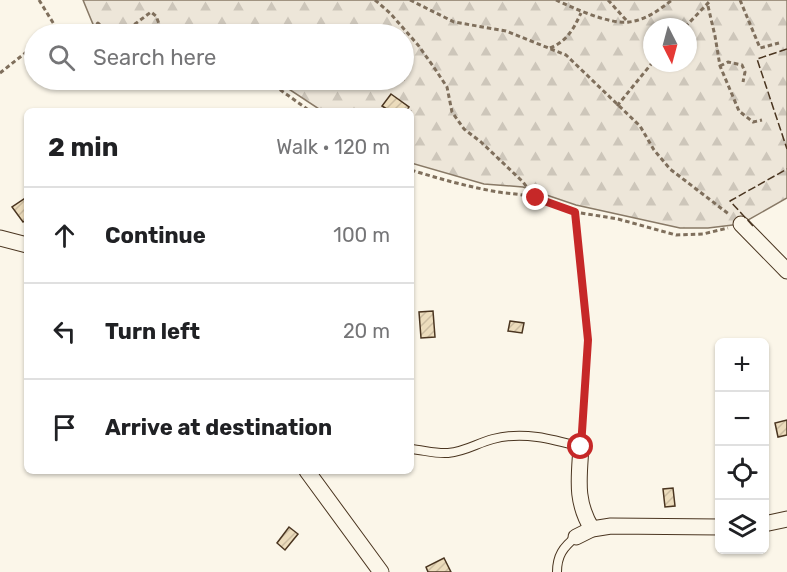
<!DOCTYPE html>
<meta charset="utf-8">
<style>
body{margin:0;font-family:Rubik,sans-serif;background:#f2f2f2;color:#202124}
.controls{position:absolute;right:18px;bottom:18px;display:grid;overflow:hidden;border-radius:9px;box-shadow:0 2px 4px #0004}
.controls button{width:54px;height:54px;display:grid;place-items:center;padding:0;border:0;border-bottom:2px solid #e0e0e0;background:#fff;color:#202124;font:30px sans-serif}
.compass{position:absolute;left:643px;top:18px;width:54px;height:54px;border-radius:50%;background:#fff;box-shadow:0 2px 4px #0004;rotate:174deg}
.stop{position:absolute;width:18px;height:18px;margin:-14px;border:4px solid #c62828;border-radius:50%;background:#fff}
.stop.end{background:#c62828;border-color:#fff;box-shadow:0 2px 6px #0008}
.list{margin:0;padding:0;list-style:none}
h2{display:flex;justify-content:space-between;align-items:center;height:78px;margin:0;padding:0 24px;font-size:26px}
h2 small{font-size:20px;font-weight:400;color:#757577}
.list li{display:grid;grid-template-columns:39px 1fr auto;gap:18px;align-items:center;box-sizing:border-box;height:96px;padding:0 24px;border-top:2px solid #e0e0e0}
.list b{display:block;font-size:22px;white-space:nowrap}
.list em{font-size:20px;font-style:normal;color:#757577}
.icon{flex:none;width:33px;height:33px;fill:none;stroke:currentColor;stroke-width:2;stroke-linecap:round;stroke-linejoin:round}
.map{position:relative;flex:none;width:787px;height:572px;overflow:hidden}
.search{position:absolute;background:#fff;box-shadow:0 2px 4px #0004;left:24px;top:24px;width:390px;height:66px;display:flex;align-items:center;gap:15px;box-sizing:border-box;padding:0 21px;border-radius:33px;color:#757577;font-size:22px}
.panel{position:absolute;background:#fff;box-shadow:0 2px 4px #0004;left:24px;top:108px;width:390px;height:366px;border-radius:9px}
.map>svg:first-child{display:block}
.forest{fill:url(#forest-firs);stroke:#887966;stroke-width:1.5;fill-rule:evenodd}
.building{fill:url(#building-hatch);stroke:#4a3520;stroke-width:1.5}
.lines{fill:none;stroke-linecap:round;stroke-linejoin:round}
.service-casing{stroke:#4a3520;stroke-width:10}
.minor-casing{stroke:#4a3520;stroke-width:17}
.path{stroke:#7f6f5c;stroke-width:3;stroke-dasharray:4.5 3;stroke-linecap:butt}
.service{stroke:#fbf6e9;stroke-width:8}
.minor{stroke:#fbf6e9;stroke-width:15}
.fence{stroke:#4a3520;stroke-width:1.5;stroke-dasharray:8 3;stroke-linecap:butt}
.route{stroke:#c62828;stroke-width:8}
</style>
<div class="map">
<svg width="787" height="572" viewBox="0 0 787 572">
<defs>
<pattern id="forest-firs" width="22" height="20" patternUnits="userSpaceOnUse" patternTransform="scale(1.5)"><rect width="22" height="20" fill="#ede6d9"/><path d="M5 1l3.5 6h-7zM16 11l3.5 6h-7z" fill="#cdc6ba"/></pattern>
<pattern id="building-hatch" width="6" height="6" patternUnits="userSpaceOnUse" patternTransform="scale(1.5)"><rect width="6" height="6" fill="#ecdcbc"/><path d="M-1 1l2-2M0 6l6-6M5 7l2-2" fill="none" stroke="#ccbda1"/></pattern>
</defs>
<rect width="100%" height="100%" fill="#fbf6e9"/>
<path class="forest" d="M83,0H787V198L741,224L708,228H680L576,205L523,187L484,184L411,163V111H322L275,80H404V34H97ZM652,27H688V63H652Z"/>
<g class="building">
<path d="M391,94L409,107L406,111H390L382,106Z"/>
<path d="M27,197V219L23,222L12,207Z"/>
<path d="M433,311L435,337L421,338L419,312Z"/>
<path d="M510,321L524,323L522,333L508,331Z"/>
<path d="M787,420V435L778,437L775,423Z"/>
<path d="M673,488L675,506L665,507L663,489Z"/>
<path d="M289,527L298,534L285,550L277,543Z"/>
<path d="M444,558L451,572H428L426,567Z"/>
</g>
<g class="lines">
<g class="service-casing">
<g id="service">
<path d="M411,449C423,450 436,454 448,453C467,451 477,443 493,439C523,431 552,439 581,447"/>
<path d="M557,572C557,556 563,547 576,537"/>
</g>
</g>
<g class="minor-casing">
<g id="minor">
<path d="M741,224L787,271"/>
<path d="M0,238L27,245"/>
<path d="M581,447C579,479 575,501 592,529"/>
<path d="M307,471L381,572"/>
<path d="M764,524L787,519"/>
<path d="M576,537L592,529L611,526L720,527"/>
</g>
</g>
<g class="path">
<path d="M39,0L60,34"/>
<path d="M375,0L390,13L418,45L433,66L447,87L452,112L464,129L481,142L523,182L535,198L575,212L618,219L676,235L703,234L728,228"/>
<path d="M410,0L454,22L506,31L566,55L640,126L654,150L670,169L730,215"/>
<path d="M556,0C573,8 611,25 629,22C646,20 659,10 672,0"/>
<path d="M608,0L627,21"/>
<path d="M740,0L760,48L779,43"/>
<path d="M708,6L715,36L720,66L739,111L753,122L762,120"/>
<path d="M685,27L711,0"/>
<path d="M85,34L98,23L109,33H123L151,12L156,16L163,34"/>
<path d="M550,48C567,41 573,30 581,13"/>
<path d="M720,66L728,62L742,65L745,72L743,82"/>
<path d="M0,73L34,46"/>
<path d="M260,80L266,83L272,84L310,111"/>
<path d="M617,106L652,63"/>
<path d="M411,170C440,179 469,187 498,192C511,194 523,194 535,198"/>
<path d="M575,213L588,340L582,433"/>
</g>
<use href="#service" class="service"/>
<use href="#minor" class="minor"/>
<g class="fence">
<path d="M787,49L757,59L787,149"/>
<path d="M753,226L730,201L787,169"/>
</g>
</g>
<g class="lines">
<path class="route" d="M536,198L575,212L588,340L581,447"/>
</g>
</svg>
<div class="controls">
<button>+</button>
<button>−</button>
<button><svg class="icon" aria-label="locate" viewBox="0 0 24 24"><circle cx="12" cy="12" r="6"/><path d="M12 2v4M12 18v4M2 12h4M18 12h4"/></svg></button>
<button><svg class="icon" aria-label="layers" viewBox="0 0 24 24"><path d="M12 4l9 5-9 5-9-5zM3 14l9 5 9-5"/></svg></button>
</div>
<svg class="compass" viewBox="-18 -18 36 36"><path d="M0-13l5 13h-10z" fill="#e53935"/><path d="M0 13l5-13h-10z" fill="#757577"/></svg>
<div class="stop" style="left:581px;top:447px"></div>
<div class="stop end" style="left:536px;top:198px"></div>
<div class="search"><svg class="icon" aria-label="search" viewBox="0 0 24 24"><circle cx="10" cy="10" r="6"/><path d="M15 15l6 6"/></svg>Search here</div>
<section class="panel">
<h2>2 min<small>Walk · 120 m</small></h2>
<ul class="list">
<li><svg class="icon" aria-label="ahead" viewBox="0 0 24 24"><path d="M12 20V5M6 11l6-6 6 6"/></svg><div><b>Continue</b></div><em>100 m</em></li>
<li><svg class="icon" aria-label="left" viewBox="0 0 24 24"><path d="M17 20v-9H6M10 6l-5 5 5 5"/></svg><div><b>Turn left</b></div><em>20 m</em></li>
<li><svg class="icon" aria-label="arrive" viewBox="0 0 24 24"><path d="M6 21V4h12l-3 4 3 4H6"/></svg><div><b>Arrive at destination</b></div></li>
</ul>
</section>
</div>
